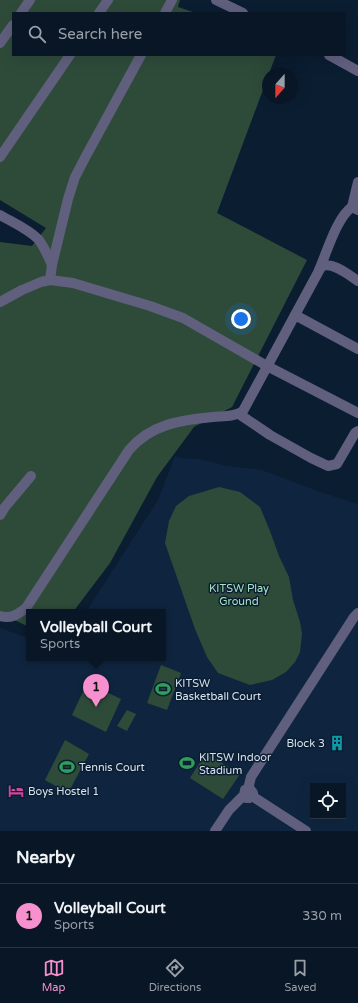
<!DOCTYPE html>
<style>
body{margin:0;font-family:"Varela Round",sans-serif;background:#162332;color:#f1f3f6}
.controls{position:absolute;right:12px;bottom:12px;display:grid;overflow:hidden;border-radius:0px;box-shadow:0 4px 16px #0002}
.controls button{width:36px;height:36px;display:grid;place-items:center;padding:0;border:0;border-bottom:1px solid #293542;background:#081625;color:#f1f3f6;font:20px sans-serif}
.compass{position:absolute;left:262px;top:68px;width:36px;height:36px;border-radius:50%;background:#081625;box-shadow:0 4px 16px #0002;rotate:201deg}
.you{position:absolute;left:241px;top:319px;width:14px;height:14px;margin:-10px;border:3px solid #fff;border-radius:50%;background:#1a73e8;box-shadow:0 0 0 6px #1a73e833}
.badge{display:grid;place-items:center;width:26px;height:26px;border-radius:50%;background:#f790ce;color:#111;font-size:13px;font-weight:700}
.pin{position:absolute;translate:-50% -33px;filter:drop-shadow(0 1px 2px #0008)}
.pin::after{content:'';position:absolute;top:21px;width:14px;height:12px;background:inherit;clip-path:polygon(0 0,100% 0,50% 100%)}
.popup{position:absolute;left:26px;top:609px;width:140px;height:52px;box-sizing:border-box;display:grid;place-content:center;border-radius:0px;background:#081625;filter:drop-shadow(0 1px 3px #0005);font-size:13px;white-space:nowrap;color:#989fa7}
.popup b{font-size:15px;color:#f1f3f6}
.popup::after{content:'';position:absolute;left:50%;top:100%;margin-left:-8px;border:8px solid transparent;border-top-color:#081625}
.list{margin:0;padding:0;list-style:none}
h2{display:flex;justify-content:space-between;align-items:center;height:52px;margin:0;padding:0 16px;font-size:17px}
h2 small{font-size:13px;font-weight:400;color:#989fa7}
.list li{display:grid;grid-template-columns:26px 1fr auto;gap:12px;align-items:center;box-sizing:border-box;height:64px;padding:0 16px;border-top:1px solid #293542}
.list b{display:block;font-size:15px;white-space:nowrap}
.list p{margin:0;font-size:13px;white-space:nowrap;color:#989fa7}
.list em{font-size:13px;font-style:normal;color:#989fa7}
.icon{flex:none;width:22px;height:22px;fill:none;stroke:currentColor;stroke-width:2;stroke-linecap:round;stroke-linejoin:round}
.map{position:relative;flex:none;width:358px;height:831px;overflow:hidden}
.search{position:absolute;background:#081625;box-shadow:0 4px 16px #0002;left:12px;right:12px;top:12px;height:44px;display:flex;align-items:center;gap:10px;box-sizing:border-box;padding:0 14px;border-radius:0px;color:#989fa7;font-size:15px}
.sheet{height:116px;background:#081625}
nav{display:flex;justify-content:space-around;align-items:center;box-sizing:border-box;height:56px;border-top:1px solid #293542;background:#081625;font-size:11px;color:#989fa7}
nav a{display:grid;justify-items:center;gap:2px}
nav .on{color:#f790ce}
.map>svg:first-child{display:block}
.built{fill:#0f253f;fill-rule:evenodd}
.green{fill:#2e4b3a}
.lines{fill:none;stroke-linecap:round;stroke-linejoin:round}
.minor{stroke:#605f7e;stroke-width:10}
.labels{text-anchor:middle;stroke-width:3;stroke-linejoin:round;paint-order:stroke}
.park-label{font-size:11px;fill:#a8e4c1;stroke:#0b1d31}
.poi-label{font-size:11px;fill:#d6e2f0;stroke:#0b1d31;text-anchor:start}
</style>
<div class="map">
<svg width="358" height="831" viewBox="0 0 358 831">
<rect width="100%" height="100%" fill="#0b1d31"/>
<path class="built" d="M175,456L181,458L199,459L226,466L262,470L320,492L358,504V831H0V628L29,638V658H163V612H86L158,500ZM313,786H343V816H313Z"/>
<g class="green">
<path d="M0,0H180L178,7L196,13H13V55H276L217,213L307,260L232,407L194,427L157,477L110,563L73,612H29V627L0,613V242L32,246L46,228L0,200Z"/>
<path d="M219,487L240,492L260,507L270,531L279,556L289,577L293,600L300,622L302,634L300,652L295,662L286,672L272,680L250,685L218,673L207,657L195,629L165,543L169,521L176,506L189,496Z"/>
<path d="M161,665L181,673L167,710L147,703Z"/>
<path d="M87,683L121,699L106,732L72,715Z"/>
<path d="M127,710L136,714L127,731L117,726Z"/>
<path d="M65,740L89,754L68,793L45,780Z"/>
<path d="M206,753L240,774L223,799L190,778Z"/>
</g>
<g class="lines">
<g class="minor">
<path d="M216,0L243,13"/>
<path d="M21,13L30,0"/>
<path d="M99,13L108,0"/>
<path d="M165,13L172,0"/>
<path d="M0,43L13,25"/>
<path d="M329,55L358,71"/>
<path d="M0,157L70,55"/>
<path d="M352,207L358,182"/>
<path d="M0,215C12,222 28,229 38,239C44,246 48,256 52,265"/>
<path d="M319,270C327,252 337,217 352,207L358,210"/>
<path d="M50,280L52,265L68,199L75,177L86,156L141,55"/>
<path d="M0,302L22,290L41,282L50,280L73,283L150,306L183,318L267,366L358,413"/>
<path d="M295,315L358,349"/>
<path d="M239,414L270,435L311,458L328,466L337,464L355,433L358,431"/>
<path d="M0,515L5,507L31,476"/>
<path d="M0,616C11,619 17,615 26,608L129,450C151,424 181,420 213,417C223,416 235,417 243,411L321,267C331,260 349,275 358,281"/>
<path d="M248,789L251,777L354,617L358,613"/>
<path d="M252,796L306,831"/>
<path d="M215,831L229,810L244,795L245,790L250,789L253,793L252,796L249,798H246L244,795"/>
</g>
</g>
<defs>
<g id="stadium-bare" transform="scale(1.2)"><path d="M0-5a6.5 5 0 1 0 0 10a6.5 5 0 1 0 0-10ZM-3.5-1.8h7v3.6h-7Z" fill="#2e9e5b" stroke="#0b1d31" stroke-width="2.5" paint-order="stroke"/></g>
<g id="building-bare" transform="scale(1.2)"><path d="M-4-6H4V6H1V3H-1V6H-4ZM-2.5-4.3h1.7v1.8h-1.7ZM.8-4.3h1.7v1.8H.8ZM-2.5-1h1.7V.8h-1.7ZM.8-1h1.7V.8H.8Z" fill="#0f9aa8" stroke="#0b1d31" stroke-width="2.5" paint-order="stroke"/></g>
<g id="hotel-bare" transform="scale(1.2)"><path d="M-6-4.5h1.5V1H6V5H4.5V3h-9V5H-6ZM-4 0a1.8 1.8 0 1 1 3.6 0ZM.5 0V-2.5h3Q6-2.5 6 0Z" fill="#d1479c" stroke="#0b1d31" stroke-width="2.5" paint-order="stroke"/></g>
</defs>
<g fill-rule="evenodd">
<use href="#stadium-bare" x="163" y="689"/>
<use href="#building-bare" x="337" y="743"/>
<use href="#stadium-bare" x="187" y="763"/>
<use href="#stadium-bare" x="67" y="767"/>
<use href="#hotel-bare" x="16" y="791"/>
</g>
<g class="labels">
<g class="park-label">
<text x="239" y="592">KITSW Play<tspan x="239" dy="13">Ground</tspan></text>
</g>
<g class="poi-label">
<text x="175" y="687">KITSW<tspan x="175" dy="13">Basketball Court</tspan></text>
<text x="325" y="747" text-anchor="end">Block 3</text>
<text x="199" y="761">KITSW Indoor<tspan x="199" dy="13">Stadium</tspan></text>
<text x="79" y="771">Tennis Court</text>
<text x="28" y="795">Boys Hostel 1</text>
</g>
</g>
</svg>
<div class="controls">
<button><svg class="icon" aria-label="locate" viewBox="0 0 24 24"><circle cx="12" cy="12" r="6"/><path d="M12 2v4M12 18v4M2 12h4M18 12h4"/></svg></button>
</div>
<svg class="compass" viewBox="-18 -18 36 36"><path d="M0-13l5 13h-10z" fill="#e53935"/><path d="M0 13l5-13h-10z" fill="#989fa7"/></svg>
<div class="you"></div>
<div class="pin badge" style="left:96px;top:707px">1</div>
<div class="popup"><b>Volleyball Court</b>Sports</div>
<div class="search"><svg class="icon" aria-label="search" viewBox="0 0 24 24"><circle cx="10" cy="10" r="6"/><path d="M15 15l6 6"/></svg>Search here</div>
</div>
<section class="sheet">
<h2>Nearby<small></small></h2>
<ul class="list">
<li><span class="badge">1</span><div><b>Volleyball Court</b><p>Sports</p></div><em>330 m</em></li>
</ul>
</section>
<nav>
<a class="on"><svg class="icon" aria-label="map" viewBox="0 0 24 24"><path d="M3 6l6-2 6 2 6-2v14l-6 2-6-2-6 2zM9 4v14M15 6v14"/></svg>Map</a>
<a><svg class="icon" aria-label="directions" viewBox="0 0 24 24"><path d="M12 3l9 9-9 9-9-9zM9 14v-3h6M13 9l2 2-2 2"/></svg>Directions</a>
<a><svg class="icon" aria-label="saved" viewBox="0 0 24 24"><path d="M7 4h10v16l-5-4-5 4z"/></svg>Saved</a>
</nav>
